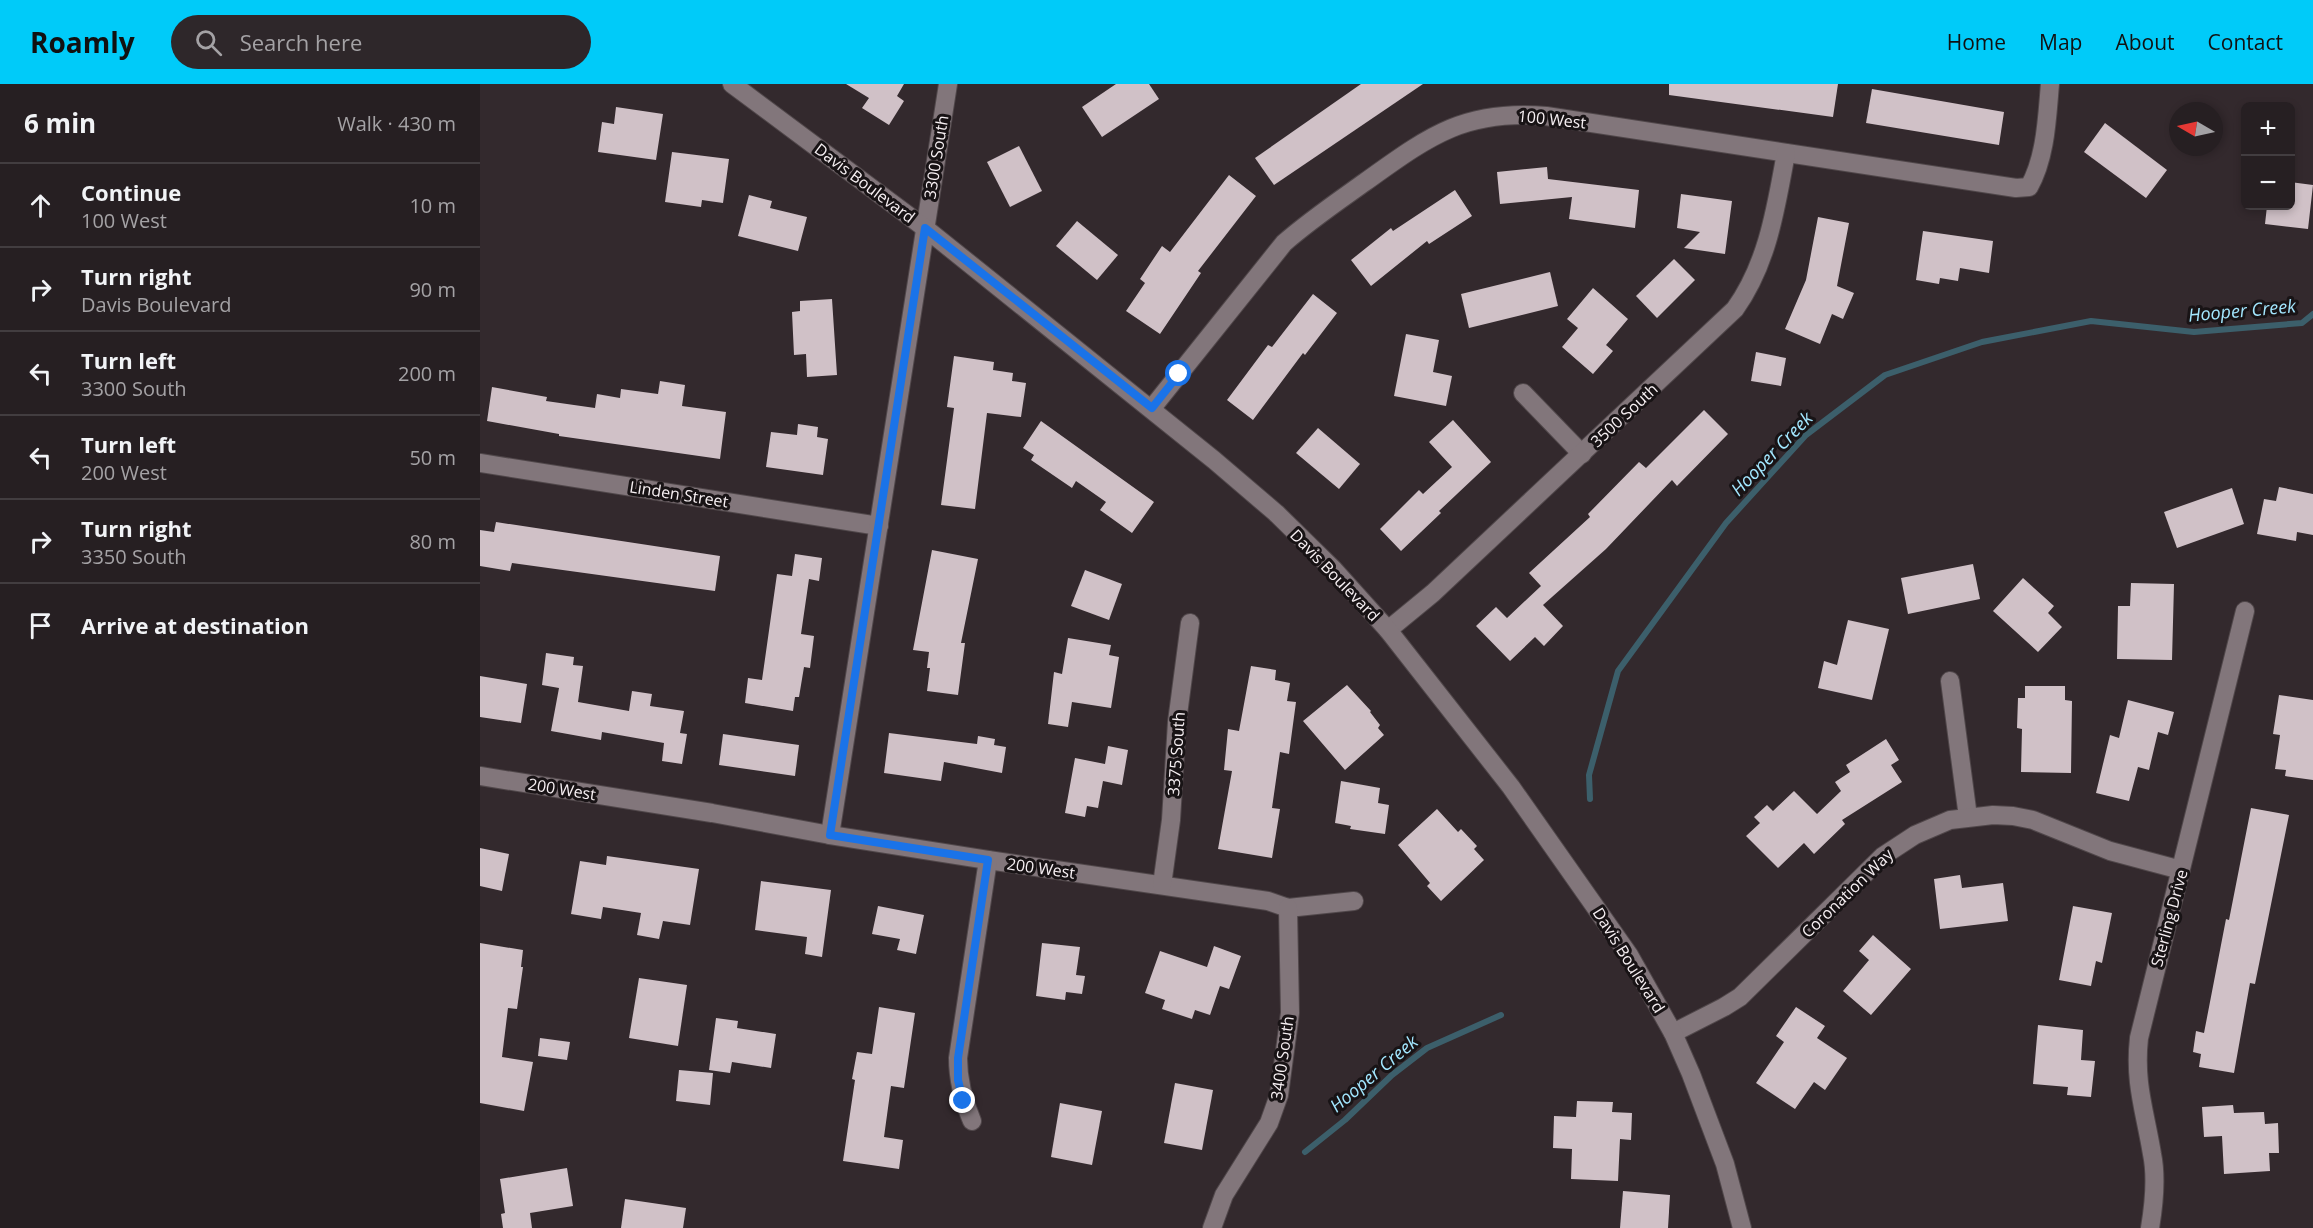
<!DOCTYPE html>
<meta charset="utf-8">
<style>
body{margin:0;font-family:"Open Sans",sans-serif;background:#2e272a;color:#f1f3f6}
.controls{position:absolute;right:18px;top:18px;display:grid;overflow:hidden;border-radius:9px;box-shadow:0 3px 9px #0003}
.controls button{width:54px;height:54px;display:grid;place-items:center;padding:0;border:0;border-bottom:2px solid #423d40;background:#261f22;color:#f1f3f6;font:30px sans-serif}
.compass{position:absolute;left:1689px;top:18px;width:54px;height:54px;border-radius:50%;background:#261f22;box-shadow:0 3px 9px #0003;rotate:279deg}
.stop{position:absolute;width:18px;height:18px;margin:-14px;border:4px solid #1a73e8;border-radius:50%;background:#fff}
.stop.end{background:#1a73e8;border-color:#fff;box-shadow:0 2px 6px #0008}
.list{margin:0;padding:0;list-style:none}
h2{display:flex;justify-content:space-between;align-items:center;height:78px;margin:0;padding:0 24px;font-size:26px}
h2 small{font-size:20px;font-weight:400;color:#a4a2a5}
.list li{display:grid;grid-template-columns:39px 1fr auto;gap:18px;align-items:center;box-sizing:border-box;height:84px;padding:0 24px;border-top:2px solid #423d40}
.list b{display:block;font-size:22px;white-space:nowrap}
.list p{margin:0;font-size:20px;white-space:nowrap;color:#a4a2a5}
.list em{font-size:20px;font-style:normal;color:#a4a2a5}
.icon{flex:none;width:33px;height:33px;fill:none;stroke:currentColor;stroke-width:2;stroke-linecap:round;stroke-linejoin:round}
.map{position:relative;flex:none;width:1833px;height:1144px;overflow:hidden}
header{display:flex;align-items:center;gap:36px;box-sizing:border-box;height:84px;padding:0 30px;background:#00cbf9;color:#111}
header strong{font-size:28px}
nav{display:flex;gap:33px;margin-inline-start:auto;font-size:21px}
.search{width:420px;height:54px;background:#2e272a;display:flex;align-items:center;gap:15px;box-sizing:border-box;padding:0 21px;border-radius:33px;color:#a4a2a5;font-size:22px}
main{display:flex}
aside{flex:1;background:#261f22}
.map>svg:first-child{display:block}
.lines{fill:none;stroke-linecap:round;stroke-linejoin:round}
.stream{stroke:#3c5f6b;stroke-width:6}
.building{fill:#d0c1c7}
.minor-casing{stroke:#50474a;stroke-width:20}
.tertiary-casing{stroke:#50474a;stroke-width:20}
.minor{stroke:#82767b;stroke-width:18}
.tertiary{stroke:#82767b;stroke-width:18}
.route{stroke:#1a73e8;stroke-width:8}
.labels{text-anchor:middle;stroke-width:6;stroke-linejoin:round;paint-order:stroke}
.street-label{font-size:16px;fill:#f7f0f3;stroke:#181315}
.water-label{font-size:18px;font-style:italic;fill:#a3e7ff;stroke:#181315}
</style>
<header>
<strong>Roamly</strong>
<div class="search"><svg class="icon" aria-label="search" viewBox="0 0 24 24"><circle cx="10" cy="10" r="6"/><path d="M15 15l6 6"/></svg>Search here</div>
<nav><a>Home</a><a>Map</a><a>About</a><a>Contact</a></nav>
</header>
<main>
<aside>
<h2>6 min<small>Walk · 430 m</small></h2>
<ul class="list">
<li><svg class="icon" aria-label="ahead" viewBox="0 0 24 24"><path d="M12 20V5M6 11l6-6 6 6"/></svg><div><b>Continue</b><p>100 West</p></div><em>10 m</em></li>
<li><svg class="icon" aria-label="right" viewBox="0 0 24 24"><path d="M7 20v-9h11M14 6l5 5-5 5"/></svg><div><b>Turn right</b><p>Davis Boulevard</p></div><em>90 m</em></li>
<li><svg class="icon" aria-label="left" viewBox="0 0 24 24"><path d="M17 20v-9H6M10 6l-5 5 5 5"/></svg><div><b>Turn left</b><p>3300 South</p></div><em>200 m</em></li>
<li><svg class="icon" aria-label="left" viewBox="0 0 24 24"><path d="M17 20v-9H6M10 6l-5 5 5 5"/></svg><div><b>Turn left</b><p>200 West</p></div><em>50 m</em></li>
<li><svg class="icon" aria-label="right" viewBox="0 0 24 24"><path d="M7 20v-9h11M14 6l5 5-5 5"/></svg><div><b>Turn right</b><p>3350 South</p></div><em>80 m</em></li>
<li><svg class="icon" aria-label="arrive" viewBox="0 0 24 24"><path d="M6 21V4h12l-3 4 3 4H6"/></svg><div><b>Arrive at destination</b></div></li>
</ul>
</aside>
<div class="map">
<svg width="1833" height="1144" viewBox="0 0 1833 1144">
<rect width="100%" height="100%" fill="#33292d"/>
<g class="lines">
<g class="stream">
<path d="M1110,715L1109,691L1138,587L1246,439L1326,351L1405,291L1502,258L1611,237L1714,248L1822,239L1833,230"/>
<path d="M825,1068L865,1036L912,991L947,964L1021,931"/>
</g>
</g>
<g class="building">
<path d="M366,0H424L417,12L424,17L409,41L382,24L389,14Z"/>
<path d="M636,0H669L679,15L622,53L602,23Z"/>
<path d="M881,0H943L794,101L775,74Z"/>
<path d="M1189,0H1358L1353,33L1189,11Z"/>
<path d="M1392,5L1524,28L1519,61L1386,39Z"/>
<path d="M136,23L183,30L176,76L118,68L122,38L134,40Z"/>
<path d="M1625,39L1687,86L1666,114L1604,68Z"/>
<path d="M539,62L562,107L530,123L507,78Z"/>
<path d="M192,68L249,75L243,119L222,116L221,123L185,118Z"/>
<path d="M1067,83L1068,95L1159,106L1155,144L1089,135L1092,113L1020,120L1017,88Z"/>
<path d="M749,91L776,112L718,187L721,189L680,250L646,227L665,199L660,195L682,162L690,168Z"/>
<path d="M1810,98L1833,101L1828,145L1785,140L1787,122H1810Z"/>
<path d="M975,106L992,132L949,160L947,157L891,202L871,176L911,144L913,147Z"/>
<path d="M1201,110L1252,117L1245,170L1204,164L1220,148L1197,144Z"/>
<path d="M269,111L292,117L290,124L327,133L318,167L258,152Z"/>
<path d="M1338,133L1369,139L1357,202L1374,209L1363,235L1352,230L1340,260L1305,245L1326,196Z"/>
<path d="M597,137L638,171L617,196L576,162Z"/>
<path d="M1443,147L1513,157L1509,189L1480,184L1478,197L1460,194L1459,200L1436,196Z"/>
<path d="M1194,175L1215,196L1177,234L1156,212Z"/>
<path d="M1070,188L1078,222L989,244L981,210Z"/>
<path d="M1113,204L1148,235L1126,261L1133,267L1113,290L1082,263L1098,244L1087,235Z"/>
<path d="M833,210L857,229L825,271L823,269L773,336L747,316L788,261L792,263Z"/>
<path d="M352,215L357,291L327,293L326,270L314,271L312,228L320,227V217Z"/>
<path d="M926,250L959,256L953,288L972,292L966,322L914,312Z"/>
<path d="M1276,268L1306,274L1301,302L1271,297Z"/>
<path d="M474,272L514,278L513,286L533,289L532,297L546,299L541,333L507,329L495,425L461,421L474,324L467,323Z"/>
<path d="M180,297L205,301L202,322L246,328L240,375L79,352V350L7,337L12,303L67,313L66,317L115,324L117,310L140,314L141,305L178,310Z"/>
<path d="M1224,326L1248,350L1197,402L1192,396L1126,465L1063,521L1083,542L1064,562L1055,553L1030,577L996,542L1016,523L1027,534L1061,502L1049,489L1110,433L1108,430L1159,378L1166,384Z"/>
<path d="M973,336L1011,378L959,427L961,429L921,467L900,445L939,406L943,410L972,383L949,358Z"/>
<path d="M561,337L674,418L652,449L620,426L626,418L596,397L592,404L551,376L554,371L543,364Z"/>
<path d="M318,340L338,343L337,353L348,355L343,391L286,383L291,348L317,351Z"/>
<path d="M838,344L880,380L859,405L816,369Z"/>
<path d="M1799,403L1833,410V451L1817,448L1816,457L1777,450L1784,415L1796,417Z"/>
<path d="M1752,404L1764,440L1697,464L1684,428Z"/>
<path d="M16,438L240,472L235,507L32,479L30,487L0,482V446L14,448Z"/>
<path d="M452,466L498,475L481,559H485L478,611L447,607L450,584H447L449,568L433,566Z"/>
<path d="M315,470L342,474L339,497L329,495L321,550L334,552L330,584L324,583L319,613H315L313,627L265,619L268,594L282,596L297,490L312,492Z"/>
<path d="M1493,480L1500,515L1428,530L1421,494Z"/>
<path d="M605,486L642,500L629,536L591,522Z"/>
<path d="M1543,494L1574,522L1568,529L1582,543L1558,568L1513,527Z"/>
<path d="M1651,499L1694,500L1692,576L1637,575L1638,522H1650Z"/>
<path d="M1368,536L1409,545L1392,616L1338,604L1344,577L1357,581Z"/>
<path d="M588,554L631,561L629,571L639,573L631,624L592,618L588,643L568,640L574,588L582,590Z"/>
<path d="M66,569L94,573L93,581L103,582L98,618L149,627L152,607L172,610L170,622L204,627L200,649L207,650L202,680L182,677L184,659L122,648L121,656L71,647L79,604L62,601Z"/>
<path d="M771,582L796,586L795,596L810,599L807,617L816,618L809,670L800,668L792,724L800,725L792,774L738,765L752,687L744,686L748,645L759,647Z"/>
<path d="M0,592L47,600L41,639L0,633Z"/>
<path d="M867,601L891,627L890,628L900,641L898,644L904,651L865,686L823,637Z"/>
<path d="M1545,602H1585V616L1592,617L1591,689L1541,688L1542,645L1537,644L1538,614H1545Z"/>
<path d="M1799,611L1833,616V696L1805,692L1806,686L1795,685L1800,651L1793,650Z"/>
<path d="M1648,616L1694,628L1688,651L1678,648L1669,686L1658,683L1649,717L1616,709L1630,651L1639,654Z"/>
<path d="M409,649L497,660L498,652L515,655L514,661L526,663L522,689L464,678L461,697L404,689Z"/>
<path d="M243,650L319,661L315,692L239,681Z"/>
<path d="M1406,655L1419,676L1411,681L1422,698L1362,736L1365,740L1334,770L1324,759L1298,784L1266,752L1280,739L1274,733L1287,721L1293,727L1314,707L1337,730L1361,707L1355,698L1370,688L1366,681Z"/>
<path d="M628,662L648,666L642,701L623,697L618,724L607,722L605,733L585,729L595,674L625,680Z"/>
<path d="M861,697L900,704L898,719L909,721L905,750L870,745L871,742L855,739Z"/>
<path d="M1771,724L1809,731L1775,900L1770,899L1754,989L1719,983L1721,970L1713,968L1716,947L1724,949L1746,835L1749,836Z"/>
<path d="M957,725L978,748L981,745L997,762L994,765L1004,776L961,817L947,802L950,799L918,761Z"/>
<path d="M0,764L29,770L22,807L0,802Z"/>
<path d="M127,772L219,785L210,841L183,837L179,855L157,851L161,829L123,823L121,835L91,830L100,777L126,781Z"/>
<path d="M1480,791L1482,804L1523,799L1528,837L1460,845L1454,795Z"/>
<path d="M281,797L351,806L342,873L325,870L327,853L275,846Z"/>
<path d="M398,822L444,831L436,870L417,866L420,855L392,850Z"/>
<path d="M1593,822L1632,829L1622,879L1616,877L1611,902L1579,896Z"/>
<path d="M1393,851L1431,885L1391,931L1363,907L1389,876L1379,867Z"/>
<path d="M0,859L43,866L41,883H43L37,925L28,924L22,973L53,978L44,1027L0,1019Z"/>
<path d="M562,859L600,863L596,891L605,892L602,910L586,908L585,916L556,912Z"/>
<path d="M734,862L761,872L749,905L740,902L730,931L715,926L712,935L682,925L685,916L665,909L680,867L727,883Z"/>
<path d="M159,894L207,901L198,962L149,954Z"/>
<path d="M399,923L435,929L424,1004L411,1002L404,1053L423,1056L419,1085L363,1077L375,996L372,995L377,968L392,970Z"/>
<path d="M1316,923L1345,942L1337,954L1367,974L1345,1006L1334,998L1315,1025L1276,999L1304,958L1296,952Z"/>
<path d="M236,934L258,937L257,944L296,950L291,984L252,978L250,989L229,986Z"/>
<path d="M1558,941L1603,946L1601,976L1615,977L1611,1013L1587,1011L1588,1003L1553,1000Z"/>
<path d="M60,954L90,958L87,976L58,972Z"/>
<path d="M199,986L233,989L230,1021L196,1017Z"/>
<path d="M695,999L733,1006L722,1066L684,1059Z"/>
<path d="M1097,1017L1133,1018L1132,1028L1152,1029L1151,1056L1140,1055L1138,1097L1091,1095L1092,1065L1073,1064L1074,1032L1096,1033Z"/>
<path d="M580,1019L622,1027L612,1081L571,1073Z"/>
<path d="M1753,1021L1754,1029L1784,1028L1785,1040L1798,1039L1799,1069H1789L1790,1087L1744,1090L1742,1052L1724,1053L1722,1023Z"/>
<path d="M87,1084L93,1122L50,1129L52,1144H23L21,1130L25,1129L20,1095Z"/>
<path d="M1143,1107L1190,1111L1188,1144H1140Z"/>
<path d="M145,1115L206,1124L203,1144H141Z"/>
</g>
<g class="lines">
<g class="minor-casing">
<g id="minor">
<path d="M1043,309L1102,370"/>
<path d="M672,324L804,159C829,137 857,118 885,98C948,53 984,25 1066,32L1536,104L1549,103C1566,73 1567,33 1570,0"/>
<path d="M0,379L399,442"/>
<path d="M908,546L953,509L1255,225C1288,179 1296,123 1306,69"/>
<path d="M1470,597L1488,733"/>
<path d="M0,692L232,729L350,751L508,776L788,817L808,824L874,817"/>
<path d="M350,751L468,0"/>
<path d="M682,801L691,736L697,638L710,539"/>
<path d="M1193,949L1244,923L1260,913L1403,772L1435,751L1470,736L1513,731L1533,732L1553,736L1630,767L1701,786"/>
<path d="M492,1037C483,1016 478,997 478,974L508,776"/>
<path d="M732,1144L744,1111L789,1039L799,1011L810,929L808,824"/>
<path d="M1670,1144C1674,1120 1677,1094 1672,1070C1665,1027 1654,999 1659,954L1765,527"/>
</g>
</g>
<g class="tertiary-casing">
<path id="tertiary" d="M252,0L445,144L734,376L796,429L854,486L908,546L1031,703L1149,871L1193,949L1211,990L1245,1080L1262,1144"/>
</g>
<use href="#minor" class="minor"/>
<use href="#tertiary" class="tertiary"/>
</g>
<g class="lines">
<path class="route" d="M483,1017L478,996V974L508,776L350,751L445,144L672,324L699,290"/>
</g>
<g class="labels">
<g class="street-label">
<text transform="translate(1072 35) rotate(6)" y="6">100 West</text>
<text transform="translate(456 73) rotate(-81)" y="6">3300 South</text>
<text transform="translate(385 99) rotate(37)" y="6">Davis Boulevard</text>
<text transform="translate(1144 331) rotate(-43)" y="6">3500 South</text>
<text transform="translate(199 410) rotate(9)" y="6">Linden Street</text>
<text transform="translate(855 491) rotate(46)" y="6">Davis Boulevard</text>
<text transform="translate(696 670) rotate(-86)" y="6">3375 South</text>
<text transform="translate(82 705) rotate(9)" y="6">200 West</text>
<text transform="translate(561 784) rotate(8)" y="6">200 West</text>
<text transform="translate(1367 809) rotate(-44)" y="6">Coronation Way</text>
<text transform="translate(1689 834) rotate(-75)" y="6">Sterling Drive</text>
<text transform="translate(1149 876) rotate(58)" y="6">Davis Boulevard</text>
<text transform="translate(802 974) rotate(-82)" y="6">3400 South</text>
</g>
<g class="water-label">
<text transform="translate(1762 227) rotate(-5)" y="6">Hooper Creek</text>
<text transform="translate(1292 370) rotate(-46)" y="6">Hooper Creek</text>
<text transform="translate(894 990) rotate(-40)" y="6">Hooper Creek</text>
</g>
</g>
</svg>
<div class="controls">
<button>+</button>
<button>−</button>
</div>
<svg class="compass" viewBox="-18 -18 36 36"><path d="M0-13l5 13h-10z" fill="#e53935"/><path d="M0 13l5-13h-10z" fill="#a4a2a5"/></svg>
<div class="stop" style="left:699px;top:290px"></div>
<div class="stop end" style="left:483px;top:1017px"></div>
</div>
</main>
